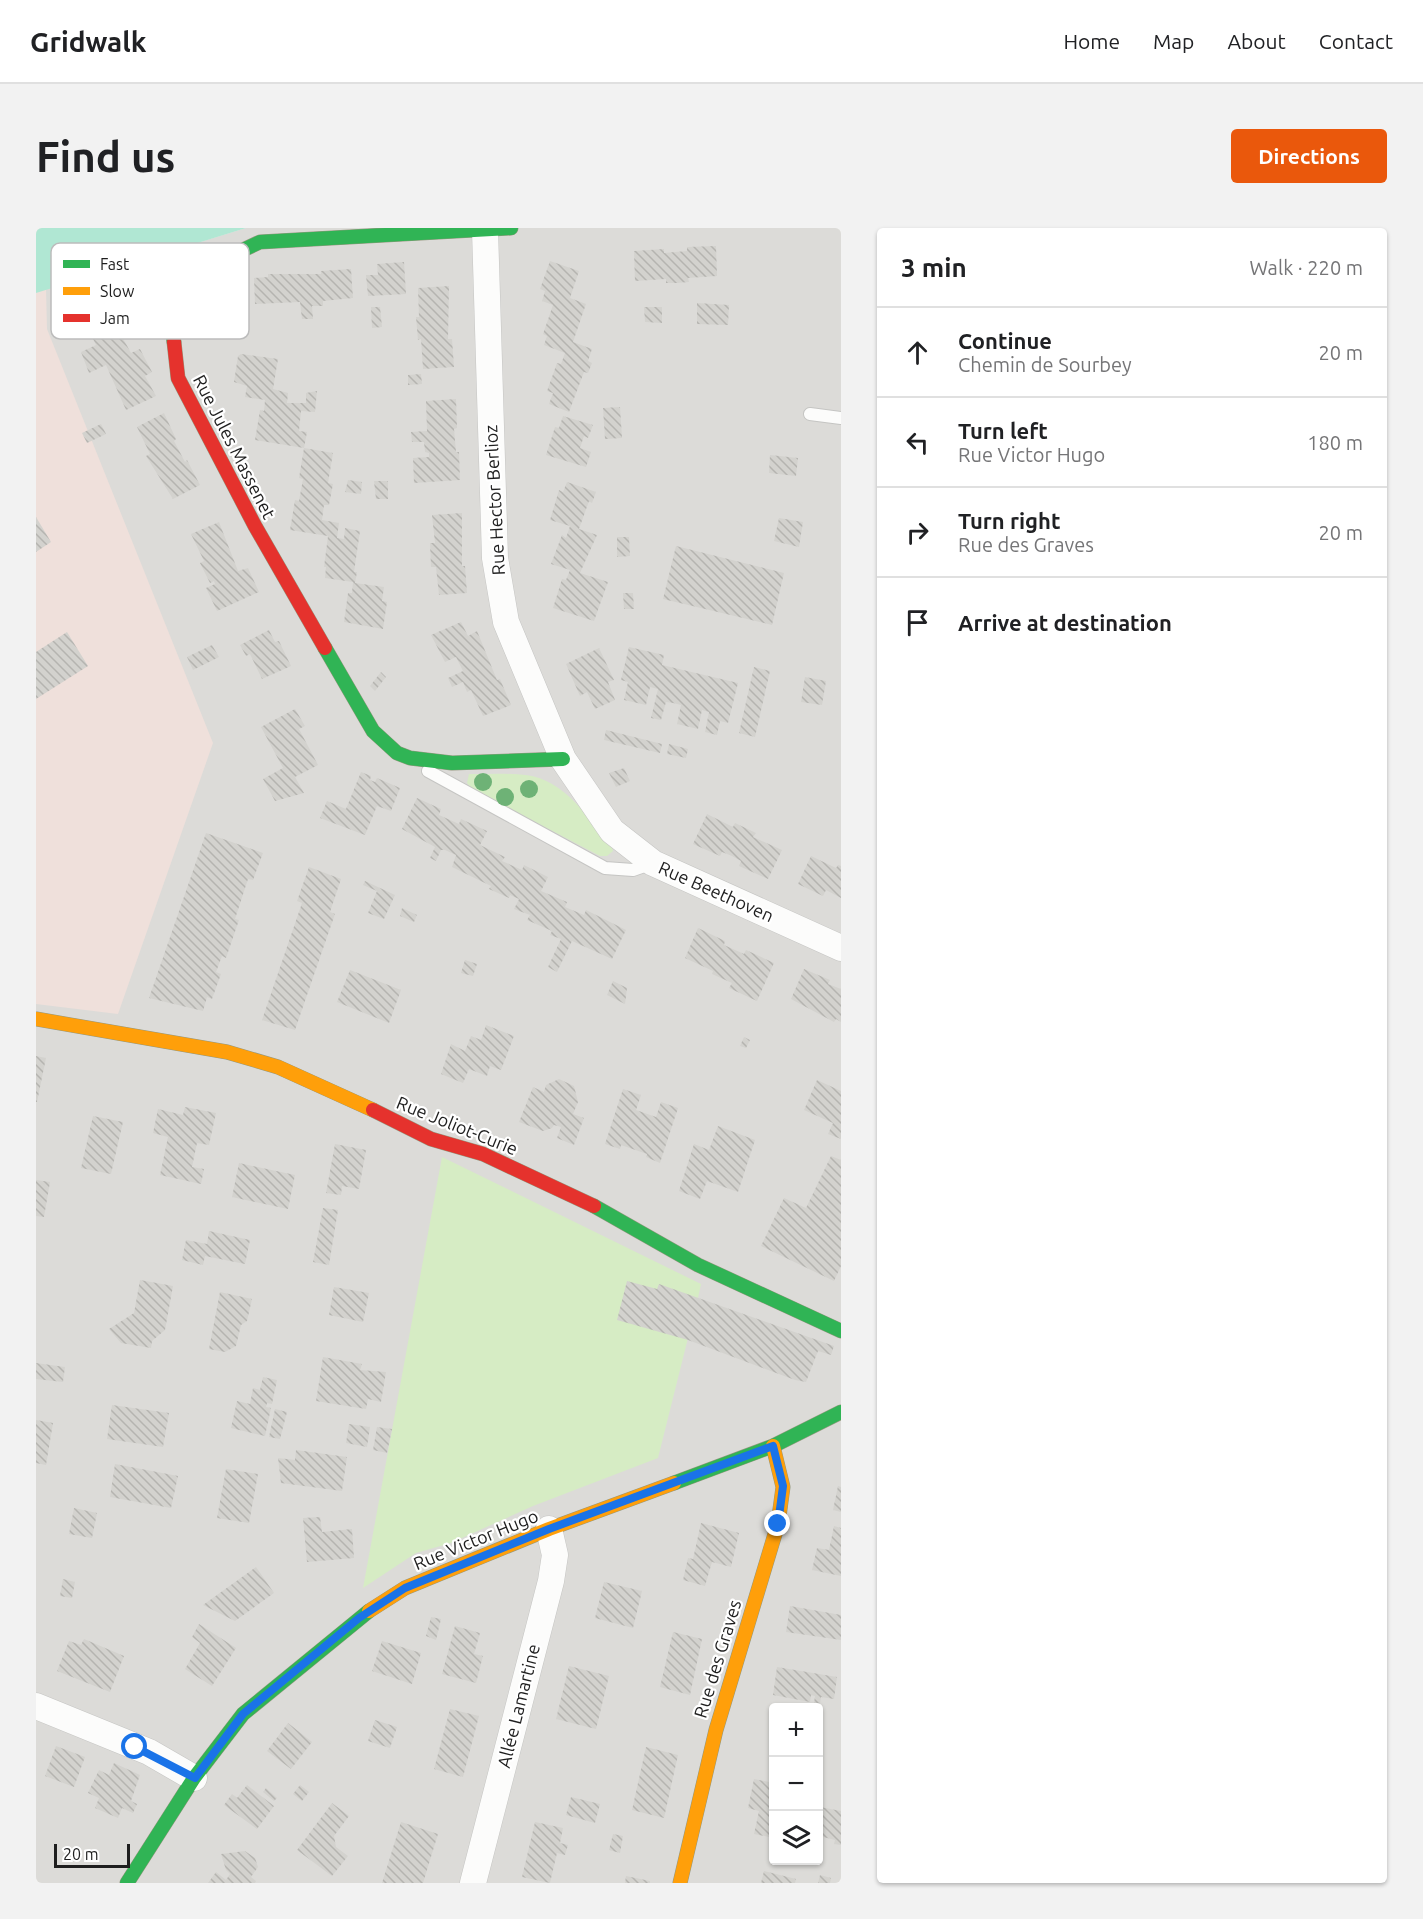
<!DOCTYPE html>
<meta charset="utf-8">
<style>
body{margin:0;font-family:Ubuntu,sans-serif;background:#f2f2f2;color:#202124}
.controls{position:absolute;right:18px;bottom:18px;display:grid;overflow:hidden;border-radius:6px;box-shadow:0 2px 4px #0004}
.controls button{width:54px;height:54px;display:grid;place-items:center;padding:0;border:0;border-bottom:2px solid #e0e0e0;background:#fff;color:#202124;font:30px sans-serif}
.scale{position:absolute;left:18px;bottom:15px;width:76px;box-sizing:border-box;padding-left:6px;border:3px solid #1e1e1e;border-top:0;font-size:16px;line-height:21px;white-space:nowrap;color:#1e1e1e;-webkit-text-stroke:4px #fff;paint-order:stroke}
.stop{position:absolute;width:18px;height:18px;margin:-14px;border:4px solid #1a73e8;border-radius:50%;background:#fff}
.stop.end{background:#1a73e8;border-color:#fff;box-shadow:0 2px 6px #0008}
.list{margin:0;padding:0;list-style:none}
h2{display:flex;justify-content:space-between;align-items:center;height:78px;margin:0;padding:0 24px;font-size:26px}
h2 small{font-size:20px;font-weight:400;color:#757577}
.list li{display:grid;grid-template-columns:39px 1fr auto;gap:18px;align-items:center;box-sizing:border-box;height:90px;padding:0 24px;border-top:2px solid #e0e0e0}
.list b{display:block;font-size:22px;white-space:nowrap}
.list p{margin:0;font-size:20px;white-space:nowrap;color:#757577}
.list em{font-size:20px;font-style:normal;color:#757577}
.icon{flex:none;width:33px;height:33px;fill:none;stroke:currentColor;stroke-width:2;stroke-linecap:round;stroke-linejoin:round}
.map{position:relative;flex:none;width:805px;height:1655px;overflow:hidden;border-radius:6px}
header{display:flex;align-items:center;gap:36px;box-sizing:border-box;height:84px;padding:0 30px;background:#fff;border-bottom:2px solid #e0e0e0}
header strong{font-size:28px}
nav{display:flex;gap:33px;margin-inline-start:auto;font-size:21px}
.intro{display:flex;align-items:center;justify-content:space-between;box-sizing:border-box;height:144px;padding:0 36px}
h1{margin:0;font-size:42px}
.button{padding:15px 27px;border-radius:6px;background:#ea580c;color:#fff;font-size:21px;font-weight:700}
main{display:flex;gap:36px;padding:0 36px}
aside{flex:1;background:#fff;border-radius:6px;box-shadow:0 2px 4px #0004}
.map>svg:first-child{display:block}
.residential{fill:#dcdbd8;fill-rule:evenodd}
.commercial{fill:#efe0db}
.grass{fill:#d6ecc4}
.pitch{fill:#b0e7d3}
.building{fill:url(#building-back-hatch)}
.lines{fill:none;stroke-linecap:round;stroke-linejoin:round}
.lane-casing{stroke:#c5c5c3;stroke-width:14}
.street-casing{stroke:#c5c5c3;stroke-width:27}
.fast-casing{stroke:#94987e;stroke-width:15}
.slow-casing{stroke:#94987e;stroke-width:15}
.jam-casing{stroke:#94987e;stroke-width:15}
.lane{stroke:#fcfcfb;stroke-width:12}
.street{stroke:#fcfcfb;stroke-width:26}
.fast{stroke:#30b455;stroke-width:14}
.slow{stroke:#ff9f0a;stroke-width:14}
.jam{stroke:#e5322d;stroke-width:14}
.tree{fill:#6eb276}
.route{stroke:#1a73e8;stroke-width:8}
.labels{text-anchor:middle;stroke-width:4.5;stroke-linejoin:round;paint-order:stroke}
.street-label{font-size:18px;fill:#1e1e1e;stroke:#fff}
.key{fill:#fff;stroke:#bcbcbc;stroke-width:1.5}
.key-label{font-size:16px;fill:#1e1e1e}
</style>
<header>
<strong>Gridwalk</strong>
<nav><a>Home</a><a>Map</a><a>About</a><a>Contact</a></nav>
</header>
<div class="intro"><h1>Find us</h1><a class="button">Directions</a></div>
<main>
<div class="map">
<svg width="805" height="1655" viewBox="0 0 805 1655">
<defs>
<pattern id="building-back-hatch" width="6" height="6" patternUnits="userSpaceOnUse" patternTransform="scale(1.5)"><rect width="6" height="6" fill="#d3d2ce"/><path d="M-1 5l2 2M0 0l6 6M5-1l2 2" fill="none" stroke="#b5b4b0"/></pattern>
</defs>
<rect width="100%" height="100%" fill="#edece7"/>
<path class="residential" d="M210,0H805V1655H0V776L10,61ZM738,1480H782V1632H738Z"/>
<path class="commercial" d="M10,61L11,101L177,515L82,786L0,776V65Z"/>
<g class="grass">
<path d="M433,546C452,546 472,545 490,547C529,552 552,590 575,617L577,623L571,628H564L436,561L431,555Z"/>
<path d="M406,929L665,1056L662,1070L622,1230L497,1278L415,1315L380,1325L327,1360Z"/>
</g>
<path class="pitch" d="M0,0H210L0,65Z"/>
<g class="building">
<path d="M680,18L681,48L652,50L653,54L641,55H630V51L599,53L598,23L628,21V25L651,23V19Z"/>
<path d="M514,33L543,43L534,70L550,76L537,114L556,121L552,133L556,135L552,145L548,144L533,184L513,176L517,165L511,163L521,135L525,136L529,125L508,117L511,108L507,106L517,77L506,73L509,63L504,61Z"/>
<path d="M368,34L370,66L332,68L330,47H342L341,36Z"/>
<path d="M315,41L317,70L287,73V78H276L277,91H266L264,74L219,76L218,50L232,49V46H285V43Z"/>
<path d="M413,58L412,111H416L418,139L387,141L385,111L382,112L380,89H383L382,60Z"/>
<path d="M65,60L73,76L80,73L94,100L84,105L95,125L104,121L116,144L109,148L120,168L90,182L70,137L53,145L45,124L60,117L38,73Z"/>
<path d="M661,75L693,77L692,97L661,96Z"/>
<path d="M335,79H344L346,99L336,100Z"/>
<path d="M608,79H626V95L609,94Z"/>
<path d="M205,126L242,131L237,161L252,165L251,175H270V165L281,163L279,184L265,183L263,203L271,204L268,220L219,212L224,182L228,183L229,172L209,169L211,158L198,154L202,128Z"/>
<path d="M385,146L386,156L372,157V147Z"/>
<path d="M420,171L421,200L418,201L420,224H423L424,252L378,255L377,230L393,229V225L389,224L388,214H376L375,204L391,203L390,173Z"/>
<path d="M584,179L586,210L569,211L567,180Z"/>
<path d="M128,185L140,211L138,213L149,234L151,232L164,257L137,271L110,228L114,226L101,199Z"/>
<path d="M527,188L557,197L552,210L548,208L544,220L555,224L550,239L510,227L519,199L523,200Z"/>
<path d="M65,196L70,206L51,215L46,205Z"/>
<path d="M268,220L297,225L292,255L297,256L293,277H288L286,292L303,295L301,310L308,311L309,300L324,303L318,344H321L319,355L348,359L346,373L351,374L347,401L308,394L312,365H316L317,354L289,350L290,339H288L292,308L254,302L259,272L263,273L267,251L263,250Z"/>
<path d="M734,227L762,230L760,248L733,245Z"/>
<path d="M312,252L326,254L325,266L309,264Z"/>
<path d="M338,253H352V271H340Z"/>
<path d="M531,254L560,264L556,275L553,273L543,301L561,307L544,345L572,354L558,393L517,380L526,351L530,352L534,342L515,336L526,307L530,310L534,298L514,292L523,262L527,264Z"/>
<path d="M426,285V338H429L431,365L403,367L400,339H395L394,315H399L396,287Z"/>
<path d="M0,289L15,314L0,324Z"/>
<path d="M743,290L767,294L763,319L738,313Z"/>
<path d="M183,294L202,343L212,340L223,364L181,383L170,360L179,356L178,353L174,355L164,335L168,333L155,306Z"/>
<path d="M581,309H593L594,328L581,329Z"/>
<path d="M640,318L748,345L736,397L627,371Z"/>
<path d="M587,365H597L598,381H588Z"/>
<path d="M425,394L432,408L441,403L461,452L464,451L475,477L447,488L435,462L431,464L427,454L416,459L412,450L427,443L420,429L409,434L395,407Z"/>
<path d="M233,402L239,414L243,413L255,438L226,451L214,426L210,428L204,417Z"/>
<path d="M31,404L52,438L0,471V424Z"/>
<path d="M176,417L183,429L157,442L151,429Z"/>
<path d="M593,419L628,427L626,437L702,455L692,495L684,493L681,507L669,504L673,484L666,482L662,501L641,496L645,477L637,475L630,474L625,492L615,490L622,461L614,459L610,477L588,472L592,454L585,452Z"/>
<path d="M563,420L578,452L572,454L579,472L559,481L551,464L544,468L530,436Z"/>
<path d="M718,439L734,443L719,509L703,505Z"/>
<path d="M345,444L350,449L339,463L334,458Z"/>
<path d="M769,449L790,453L786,477L765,474Z"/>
<path d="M259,481L269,498L263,501L282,537L259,549L268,565L239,573L227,551L247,540L225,499Z"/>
<path d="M570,502L626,516L624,525L568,512Z"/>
<path d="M633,516L652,521L650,530L631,526Z"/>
<path d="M588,540L594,553L580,559L573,545Z"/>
<path d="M325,544L335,548L334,552L339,554L341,550L364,560L355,583L341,578L329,607L284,590L291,573L310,581Z"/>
<path d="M381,570L405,581L403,587L423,596L425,591L451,603L444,617L469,629L466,633L486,642L488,637L512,649L505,663L531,674L529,679L548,687L550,682L590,702L576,731L536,713L521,744L512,739L525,711L514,707L516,703L491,692L494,687L478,681L483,671L474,667L473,670L453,661L455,658L416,639L420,627L409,622H405L400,633L394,630L399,619L366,601Z"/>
<path d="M671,586L697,599L699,595L720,605L717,609L746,622L732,651L703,638L705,633L696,628L686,624L684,628L657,616Z"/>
<path d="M170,605L227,625L217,652L212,651L199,691L203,692L190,730L186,728L180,744L185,746L176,771L171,769L167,783L113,770Z"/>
<path d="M775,628L800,640L802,637L805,638V670L790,662L787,668L762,656Z"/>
<path d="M273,639L305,651L294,684L299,686L259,802L226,792L266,675L261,673Z"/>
<path d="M329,653L359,667L348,691L332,685L341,663L327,657Z"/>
<path d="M366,680L381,687L378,694L364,688Z"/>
<path d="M662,700L689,713L688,717L708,726L710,722L738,735L721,773L693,760L696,755L676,746L677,743L649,730Z"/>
<path d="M429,732L441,736L437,748L425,745Z"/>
<path d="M768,741L794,752L792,756L805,761V794L800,791L798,794L755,771Z"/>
<path d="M314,742L365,762L353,795L301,774Z"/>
<path d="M577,753L591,760L589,776L571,767Z"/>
<path d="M450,797L478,808L465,842L454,838L451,848L433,841L427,855L405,846L415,816L429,823L435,808L445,812Z"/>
<path d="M708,809L714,812L710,820L704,818Z"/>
<path d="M0,828L10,830L1,874H0Z"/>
<path d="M523,851L538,858L542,874L537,886L548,890L538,917L521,910L525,899L518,897L516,900L507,903L483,894L497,859L508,864L510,857Z"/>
<path d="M781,852L805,863V911L792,906L797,895L768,882Z"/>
<path d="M587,861L605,867L600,882L620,889L625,874L642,880L624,935L610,929L611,926L585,917L584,921L569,916Z"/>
<path d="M149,879L180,885L173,917L161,915L156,939L168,941L165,956L124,947L132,909L117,905L122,881L147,887Z"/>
<path d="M57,888L87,894L75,946L45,940Z"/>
<path d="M682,898L719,912L702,964L671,953L664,971L643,963L658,916L673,922Z"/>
<path d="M299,916L330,922L323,961L306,958L305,967L290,965Z"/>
<path d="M795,928L805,932V1038L798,1053L725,1018L748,970L770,980Z"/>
<path d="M203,935L259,947L252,981L196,969Z"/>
<path d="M0,952L14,954L8,989L0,988Z"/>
<path d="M287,980L302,982L293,1037L277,1034Z"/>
<path d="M173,1003L214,1012L209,1036L169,1028L167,1037L146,1032L150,1012L171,1016Z"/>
<path d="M104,1052L137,1058L129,1102L116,1113L115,1120L85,1115L73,1101L98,1085Z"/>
<path d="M591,1053L621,1061L623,1056L798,1118L795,1127L782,1123L770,1154L759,1152L652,1112L581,1092Z"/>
<path d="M298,1059L333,1065L327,1094L293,1087Z"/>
<path d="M184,1064L216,1071L211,1093L205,1097L200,1118L189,1124L173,1121Z"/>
<path d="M287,1129L326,1136L324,1142L350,1144L345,1174L332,1171L330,1181L280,1173Z"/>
<path d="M0,1135L29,1139L27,1154L0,1151Z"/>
<path d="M227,1149L241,1152L236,1176L231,1175L230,1179L235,1180L229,1208L195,1200L201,1173L214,1176L217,1160L224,1162Z"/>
<path d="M76,1177L133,1185L127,1219L71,1211Z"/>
<path d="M239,1181L251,1184L244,1211L233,1209Z"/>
<path d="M0,1192L17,1195L10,1237L0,1235Z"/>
<path d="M313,1196L334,1199L331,1219L310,1215Z"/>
<path d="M341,1199L356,1201L351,1225L337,1222Z"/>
<path d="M260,1222L311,1229L306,1263L245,1255L242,1230L259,1232Z"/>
<path d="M79,1236L142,1248L135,1280L74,1269Z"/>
<path d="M190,1241L222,1246L213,1295L181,1290Z"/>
<path d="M802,1258L805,1259V1284L797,1282Z"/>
<path d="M38,1280L61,1285L56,1310L33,1306Z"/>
<path d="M284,1289L286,1304L316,1301L318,1330L271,1334L267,1290Z"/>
<path d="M665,1295L703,1305L695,1339L676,1334L669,1358L647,1352L652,1330L657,1331Z"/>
<path d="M798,1298L805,1300V1348L776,1342L781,1320L793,1322Z"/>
<path d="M220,1339L238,1365L199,1393L167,1377Z"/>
<path d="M27,1351L39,1354L36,1370L24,1368Z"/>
<path d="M568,1354L606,1363L597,1400L559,1390Z"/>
<path d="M754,1378L805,1387V1412L750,1404Z"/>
<path d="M395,1389L405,1391L400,1412L390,1408Z"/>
<path d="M163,1396L200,1420L176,1458L149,1441L164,1415L156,1409Z"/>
<path d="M419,1398L444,1405L438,1426L447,1428L440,1455L406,1446Z"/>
<path d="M637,1404L666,1411L654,1467L624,1459Z"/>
<path d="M48,1411L88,1428L74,1464L21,1443L33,1413L45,1417Z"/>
<path d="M346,1413L385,1425L376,1456L336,1443Z"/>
<path d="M533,1438L573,1448L560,1501L520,1491Z"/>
<path d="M741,1439L801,1449L798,1471L785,1469L784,1476L778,1475L779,1468L775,1467L774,1474L737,1467Z"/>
<path d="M414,1481L443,1488L427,1549L398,1541Z"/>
<path d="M339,1492L361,1499L354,1520L332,1513Z"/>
<path d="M252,1495L276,1514L255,1541L231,1523Z"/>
<path d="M20,1518L49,1529L38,1559L9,1548Z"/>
<path d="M610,1519L642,1527L628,1590L596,1582Z"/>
<path d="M78,1535L104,1547L95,1573L101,1576L97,1585L86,1580L82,1590L59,1580L63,1570L52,1565L63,1542L73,1547Z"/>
<path d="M718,1551L738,1555V1610L718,1606L723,1583L712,1580Z"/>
<path d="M211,1557L238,1578L221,1601L188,1577L196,1566L201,1570Z"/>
<path d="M264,1557L273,1564L266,1573L257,1566Z"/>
<path d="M230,1560L241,1570L238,1573L227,1564Z"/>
<path d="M535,1569L564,1576L559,1595L530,1587Z"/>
<path d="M296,1575L313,1588L298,1608L300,1619L312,1628L296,1648L261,1622Z"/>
<path d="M784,1579L805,1583V1617L798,1616L799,1612L783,1608Z"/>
<path d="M365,1594L402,1606L387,1655H346Z"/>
<path d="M499,1594L527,1600L524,1615L532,1617L529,1627L521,1625L514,1655L486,1649Z"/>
<path d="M577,1606L587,1608L584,1625L573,1622Z"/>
<path d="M209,1623L219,1630L222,1639L215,1649L220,1653L219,1655H172L180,1644L190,1652L194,1646L190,1642L185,1626Z"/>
<path d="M728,1643L760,1651L759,1655H725Z"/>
<path d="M784,1647L795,1650L794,1655H782Z"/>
<path d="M590,1648L614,1653V1655H589Z"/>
</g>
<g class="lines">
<g class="lane-casing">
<g id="lane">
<path d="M77,51L136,106"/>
<path d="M774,186L805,190"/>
<path d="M392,543L569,640L597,642L617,635"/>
</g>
</g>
<g class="street-casing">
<g id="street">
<path d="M449,2L459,330L470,394L527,531L576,603L617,635L805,720"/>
<path d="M0,1478L113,1524L158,1550"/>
<path d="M437,1655L515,1353L519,1327L513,1301"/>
</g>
</g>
<g class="fast-casing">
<g id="fast">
<path d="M138,114L137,107L155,65L175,37L224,14L475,0"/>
<path d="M289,420L337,503L361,525L374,530L416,535L527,531"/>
<path d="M558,978L662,1037L805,1103"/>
<path d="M638,1255L737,1218L805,1184"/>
<path d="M91,1655L158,1550L207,1486L333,1383"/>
</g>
</g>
<g class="slow-casing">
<g id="slow">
<path d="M0,791L191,824L242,839L337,882"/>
<path d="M333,1383L369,1360L513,1301L638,1255"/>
<path d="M644,1655L680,1502L742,1296L747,1259L737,1218"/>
</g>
</g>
<g class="jam-casing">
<g id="jam">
<path d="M138,114L142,150L219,298L289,420"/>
<path d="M337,882L395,911L447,926L558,978"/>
</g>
</g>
<use href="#lane" class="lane"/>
<use href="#street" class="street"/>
<use href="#fast" class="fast"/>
<use href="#slow" class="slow"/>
<use href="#jam" class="jam"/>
</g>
<g class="tree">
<circle cx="447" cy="554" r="9"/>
<circle cx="493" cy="561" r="9"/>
<circle cx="469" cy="569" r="9"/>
</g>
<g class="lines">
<path class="route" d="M99,1519L159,1550L207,1486L323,1390L369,1360L513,1301L737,1218L747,1258L742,1296"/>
</g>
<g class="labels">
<g class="street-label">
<text transform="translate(198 219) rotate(63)" y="6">Rue Jules Massenet</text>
<text transform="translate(459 272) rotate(-93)" y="6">Rue Hector Berlioz</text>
<text transform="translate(680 664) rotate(24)" y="6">Rue Beethoven</text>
<text transform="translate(421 898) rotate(22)" y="6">Rue Joliot-Curie</text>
<text transform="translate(440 1312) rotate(-22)" y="6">Rue Victor Hugo</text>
<text transform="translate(682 1431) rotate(-73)" y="6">Rue des Graves</text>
<text transform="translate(483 1478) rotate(-76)" y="6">Allée Lamartine</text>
</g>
</g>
<rect x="15" y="15" width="198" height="96" rx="9" class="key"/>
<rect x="27" y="32" width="27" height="8" fill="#30b455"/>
<rect x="27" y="59" width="27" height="8" fill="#ff9f0a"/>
<rect x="27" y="86" width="27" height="8" fill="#e5322d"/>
<g class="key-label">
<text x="64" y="42">Fast</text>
<text x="64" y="69">Slow</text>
<text x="64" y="96">Jam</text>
</g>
</svg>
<div class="controls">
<button>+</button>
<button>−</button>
<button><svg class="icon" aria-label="layers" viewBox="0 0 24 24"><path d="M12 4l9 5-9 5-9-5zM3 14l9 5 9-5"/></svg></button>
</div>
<div class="scale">20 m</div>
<div class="stop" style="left:99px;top:1519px"></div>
<div class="stop end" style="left:742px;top:1296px"></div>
</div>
<aside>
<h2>3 min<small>Walk · 220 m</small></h2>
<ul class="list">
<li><svg class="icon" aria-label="ahead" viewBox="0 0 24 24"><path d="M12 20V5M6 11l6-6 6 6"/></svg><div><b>Continue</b><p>Chemin de Sourbey</p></div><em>20 m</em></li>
<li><svg class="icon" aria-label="left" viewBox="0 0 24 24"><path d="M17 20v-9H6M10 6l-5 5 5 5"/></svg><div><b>Turn left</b><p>Rue Victor Hugo</p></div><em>180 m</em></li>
<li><svg class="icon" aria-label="right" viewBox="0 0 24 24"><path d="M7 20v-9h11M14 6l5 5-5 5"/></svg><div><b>Turn right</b><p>Rue des Graves</p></div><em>20 m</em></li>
<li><svg class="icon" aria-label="arrive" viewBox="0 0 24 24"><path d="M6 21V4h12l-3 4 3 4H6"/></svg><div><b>Arrive at destination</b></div></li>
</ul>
</aside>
</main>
